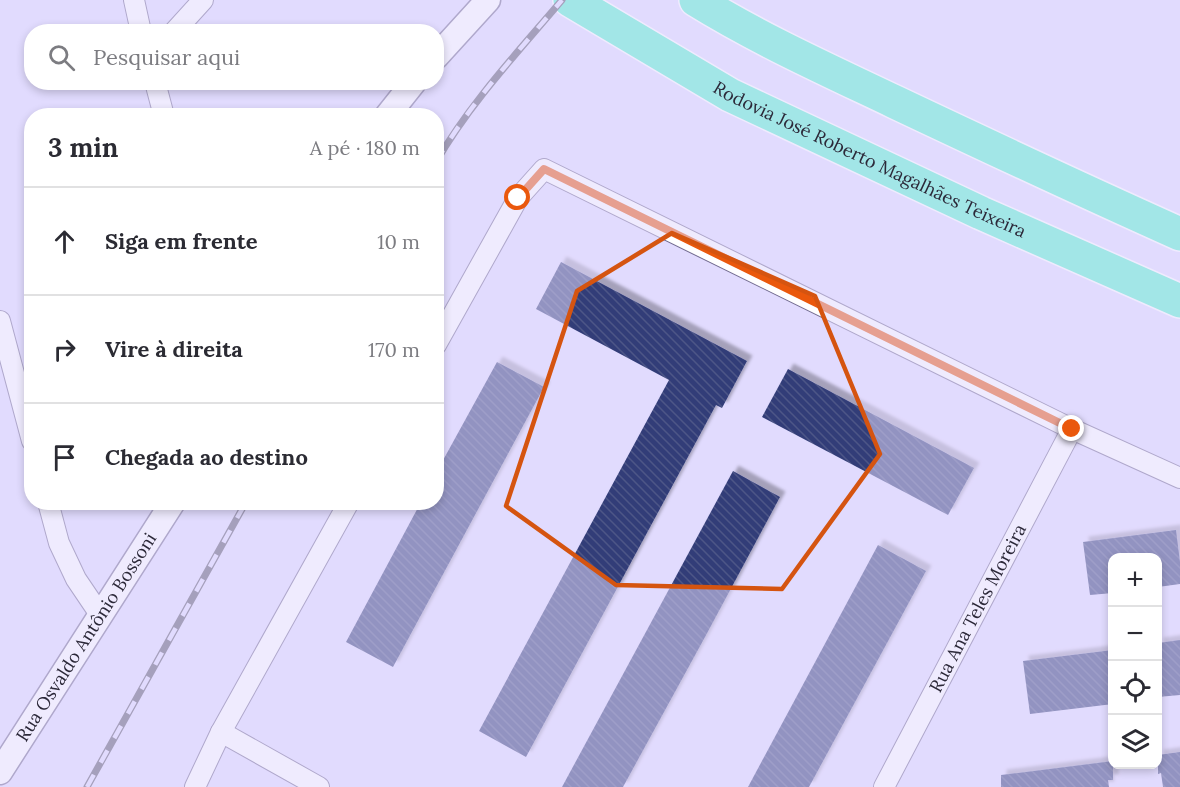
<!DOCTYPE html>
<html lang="pt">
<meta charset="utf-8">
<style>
body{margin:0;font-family:Lora,serif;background:#f7f7f7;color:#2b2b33}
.controls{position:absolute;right:18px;bottom:18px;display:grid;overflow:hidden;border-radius:12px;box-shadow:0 3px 9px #0003}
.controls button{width:54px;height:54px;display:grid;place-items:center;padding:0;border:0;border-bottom:2px solid #e1e1e2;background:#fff;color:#2b2b33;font:30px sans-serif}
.stop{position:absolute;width:18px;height:18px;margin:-14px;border:4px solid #ea580c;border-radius:50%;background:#fff}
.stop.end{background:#ea580c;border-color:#fff;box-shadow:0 2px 6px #0008}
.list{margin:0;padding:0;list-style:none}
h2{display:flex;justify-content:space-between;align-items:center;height:78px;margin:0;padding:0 24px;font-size:26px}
h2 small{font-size:20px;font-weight:400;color:#7c7c81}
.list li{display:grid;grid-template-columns:39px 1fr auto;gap:18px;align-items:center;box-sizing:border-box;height:108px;padding:0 24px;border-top:2px solid #e1e1e2}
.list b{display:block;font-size:22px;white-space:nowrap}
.list em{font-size:20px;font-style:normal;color:#7c7c81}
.icon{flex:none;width:33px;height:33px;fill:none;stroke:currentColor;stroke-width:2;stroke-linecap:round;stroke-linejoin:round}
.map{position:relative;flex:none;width:1180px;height:787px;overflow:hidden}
.search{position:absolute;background:#fff;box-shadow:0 3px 9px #0003;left:24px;top:24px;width:420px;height:66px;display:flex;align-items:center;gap:15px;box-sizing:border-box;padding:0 21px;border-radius:24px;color:#7c7c81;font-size:22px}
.panel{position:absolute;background:#fff;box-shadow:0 3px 9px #0003;left:24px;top:108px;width:420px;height:402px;border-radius:24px}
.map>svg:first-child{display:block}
.building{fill:url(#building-back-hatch);filter:url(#shadow)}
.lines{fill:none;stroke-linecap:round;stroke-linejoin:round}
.minor-casing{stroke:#726b90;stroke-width:22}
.tertiary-casing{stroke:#726b90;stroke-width:27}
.motorway-casing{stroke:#fff;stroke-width:36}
.minor{stroke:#fff;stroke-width:20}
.tertiary{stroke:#fff;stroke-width:24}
.motorway{stroke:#54f4cc;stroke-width:33}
.rail-casing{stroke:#5c596e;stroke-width:7}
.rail{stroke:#e1dbfe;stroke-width:4.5;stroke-dasharray:14;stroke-linecap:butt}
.route{stroke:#ea580c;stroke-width:8}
.marked{fill:none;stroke:#d55410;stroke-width:4.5;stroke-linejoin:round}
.labels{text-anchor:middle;stroke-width:6;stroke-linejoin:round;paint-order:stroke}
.street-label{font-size:18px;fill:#2c2939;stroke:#e1dbfe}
</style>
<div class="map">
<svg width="1180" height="787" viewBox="0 0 1180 787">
<defs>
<pattern id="building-back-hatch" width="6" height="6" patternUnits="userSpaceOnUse" patternTransform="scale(1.5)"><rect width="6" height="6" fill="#323d78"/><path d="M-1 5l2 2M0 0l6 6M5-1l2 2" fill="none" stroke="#4e5787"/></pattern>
<filter id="shadow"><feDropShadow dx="5.5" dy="-5.5" stdDeviation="1.5" flood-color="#0004"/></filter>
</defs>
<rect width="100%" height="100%" fill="#e1dbfe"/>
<g class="building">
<path d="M561,262L747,361L722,408L716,405L526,757L479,731L669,380L536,309Z"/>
<path d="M497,362L544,387L393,667L346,642L421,502H436V473Z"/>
<path d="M788,369L974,468L948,515L762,417Z"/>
<path d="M733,471L780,497L705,637L623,787H562Z"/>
<path d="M1176,530L1180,562V584L1158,587V558H1113V593L1090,595L1083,542Z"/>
<path d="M878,545L926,571L809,787H748Z"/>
<path d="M1180,640V695L1158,697V643Z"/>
<path d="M1113,650V704L1030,714L1023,661Z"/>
<path d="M1180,752V787H1163L1161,773L1158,774V755Z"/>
<path d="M1113,761V780H1108L1109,787H1001V775Z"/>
</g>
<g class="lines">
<g class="minor-casing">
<g id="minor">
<path d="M134,0L141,32"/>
<path d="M174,32L203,0"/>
<path d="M155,82L164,116"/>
<path d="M0,321L32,441"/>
<path d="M436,345L518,198L544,169L1072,429L1180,478"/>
<path d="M48,502L59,543L76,579L101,616"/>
<path d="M221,732L319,787"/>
<path d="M195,787L221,732L349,502"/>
<path id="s1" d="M884,787L1072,429"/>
</g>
</g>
<g class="tertiary-casing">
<g id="tertiary">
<path d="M436,57L488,0"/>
<path d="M387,116L414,82"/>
<path id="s2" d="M0,772L173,502"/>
</g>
</g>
<g class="motorway-casing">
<g id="motorway">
<path id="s3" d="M570,0L730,95L981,213L1180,301"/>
<path d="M696,0C759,39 828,70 895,102C990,147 1084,191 1180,234"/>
</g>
</g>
<use href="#minor" class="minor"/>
<use href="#tertiary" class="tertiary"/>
<use href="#motorway" class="motorway"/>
<g class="rail-casing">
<g id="rail">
<path d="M436,162C470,103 518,52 562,0"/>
<path d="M87,787L246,502"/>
</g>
</g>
<use href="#rail" class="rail"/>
</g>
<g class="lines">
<path class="route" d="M518,198L544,169L1072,429"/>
</g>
<path d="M0 0H1180V787H0ZM672,233L815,296L880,454L782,589L616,585L506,506L577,291Z" fill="#e1dbfe" fill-opacity=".55" fill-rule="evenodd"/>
<path class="marked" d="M672,233L815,296L880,454L782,589L616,585L506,506L577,291Z"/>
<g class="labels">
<g class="street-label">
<text dy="6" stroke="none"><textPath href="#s3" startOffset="340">Rodovia José Roberto Magalhães Teixeira</textPath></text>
<text dy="6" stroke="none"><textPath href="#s1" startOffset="202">Rua Ana Teles Moreira</textPath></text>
<text dy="6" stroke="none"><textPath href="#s2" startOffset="160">Rua Osvaldo Antônio Bossoni</textPath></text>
</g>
</g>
</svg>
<div class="controls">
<button>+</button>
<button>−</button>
<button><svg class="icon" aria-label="locate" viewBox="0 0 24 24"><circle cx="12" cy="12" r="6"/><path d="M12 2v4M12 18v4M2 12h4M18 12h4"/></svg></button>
<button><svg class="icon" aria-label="layers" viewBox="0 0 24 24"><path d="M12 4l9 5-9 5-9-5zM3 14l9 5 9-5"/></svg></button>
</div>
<div class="stop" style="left:518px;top:198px"></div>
<div class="stop end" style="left:1072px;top:429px"></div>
<div class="search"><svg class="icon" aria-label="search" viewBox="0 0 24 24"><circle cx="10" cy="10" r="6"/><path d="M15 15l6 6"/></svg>Pesquisar aqui</div>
<section class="panel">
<h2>3 min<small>A pé · 180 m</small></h2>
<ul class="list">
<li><svg class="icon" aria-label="ahead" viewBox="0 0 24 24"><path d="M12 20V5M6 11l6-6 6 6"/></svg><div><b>Siga em frente</b></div><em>10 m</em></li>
<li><svg class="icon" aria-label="right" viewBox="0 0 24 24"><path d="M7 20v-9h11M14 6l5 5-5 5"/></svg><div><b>Vire à direita</b></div><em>170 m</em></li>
<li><svg class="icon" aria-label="arrive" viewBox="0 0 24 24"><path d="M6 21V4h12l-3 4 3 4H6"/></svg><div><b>Chegada ao destino</b></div></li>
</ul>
</section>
</div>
